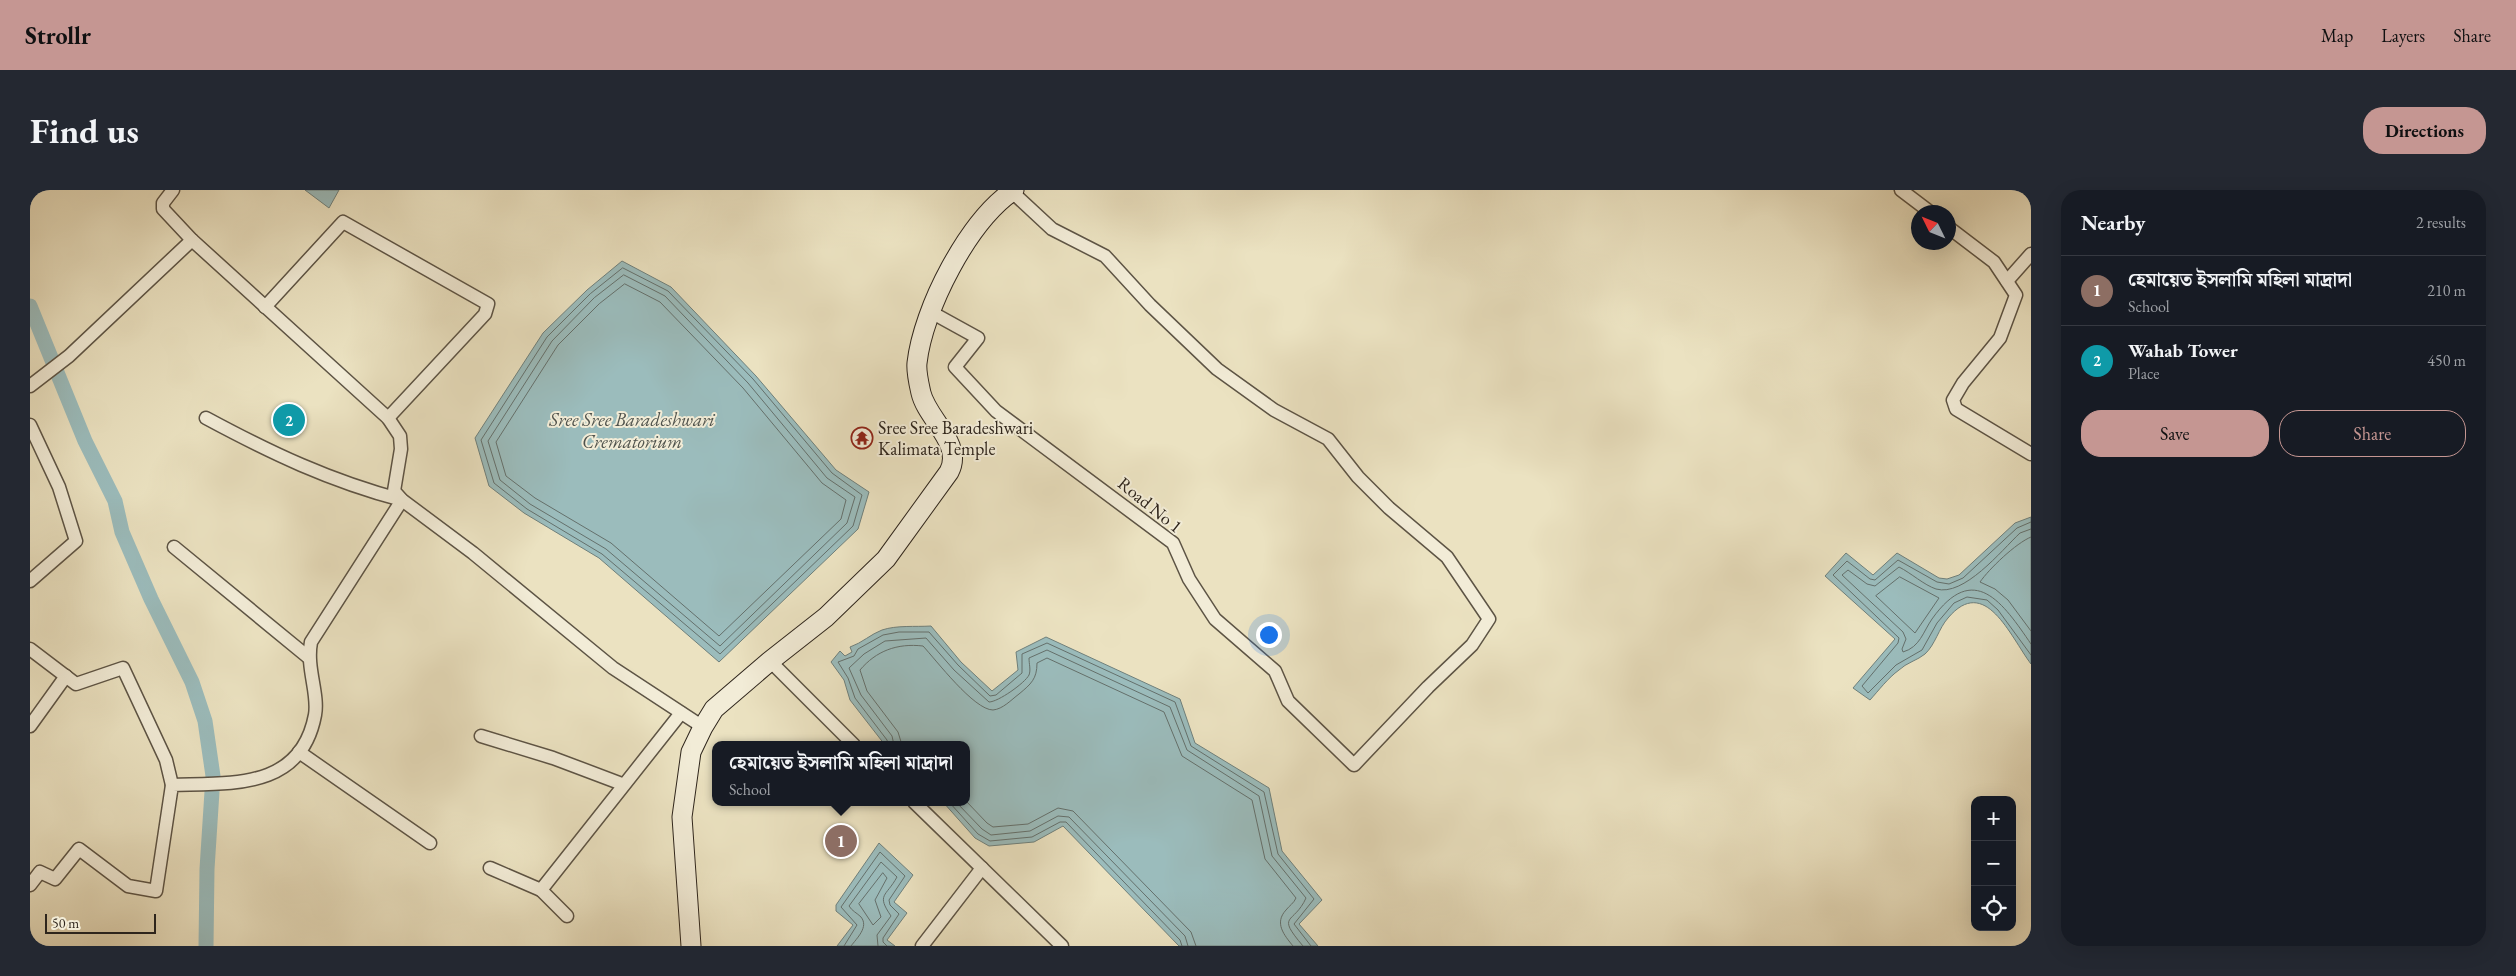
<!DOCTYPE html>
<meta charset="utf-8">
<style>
body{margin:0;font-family:"EB Garamond","Noto Serif Bengali",serif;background:#242831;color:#f1f3f6}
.controls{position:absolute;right:15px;bottom:15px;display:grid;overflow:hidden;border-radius:10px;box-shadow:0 5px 20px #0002}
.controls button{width:45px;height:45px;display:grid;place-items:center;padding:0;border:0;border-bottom:1px solid #363941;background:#171b24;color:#f1f3f6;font:25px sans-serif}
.compass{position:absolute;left:1881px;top:15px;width:45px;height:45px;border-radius:50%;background:#171b24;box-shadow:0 5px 20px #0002;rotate:313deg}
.scale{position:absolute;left:15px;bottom:12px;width:111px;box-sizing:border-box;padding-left:5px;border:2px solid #2e251c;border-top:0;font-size:14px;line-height:18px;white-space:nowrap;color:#2e251c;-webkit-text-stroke:4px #f2ecd7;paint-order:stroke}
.you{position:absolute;left:1238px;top:444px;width:18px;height:18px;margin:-12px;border:4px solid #fff;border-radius:50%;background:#1a73e8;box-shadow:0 0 0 8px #1a73e833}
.badge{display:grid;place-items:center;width:32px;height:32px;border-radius:50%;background:#c59692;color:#fff;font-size:16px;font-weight:700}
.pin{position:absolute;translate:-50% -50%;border:2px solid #fff;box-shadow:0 1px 5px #0006}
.popup{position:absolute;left:682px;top:551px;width:258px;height:65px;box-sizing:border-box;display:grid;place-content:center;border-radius:10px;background:#171b24;filter:drop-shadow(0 1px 4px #0005);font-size:16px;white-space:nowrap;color:#9ea1a6}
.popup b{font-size:19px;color:#f1f3f6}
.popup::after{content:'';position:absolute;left:50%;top:100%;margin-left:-10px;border:10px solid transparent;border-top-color:#171b24}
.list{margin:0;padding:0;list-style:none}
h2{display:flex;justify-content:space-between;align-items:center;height:65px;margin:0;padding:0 20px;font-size:21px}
h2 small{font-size:16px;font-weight:400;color:#9ea1a6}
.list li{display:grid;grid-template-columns:32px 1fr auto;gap:15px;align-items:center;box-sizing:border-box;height:70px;padding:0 20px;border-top:1px solid #363941}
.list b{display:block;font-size:19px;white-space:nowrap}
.list p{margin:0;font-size:16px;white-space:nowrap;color:#9ea1a6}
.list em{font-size:16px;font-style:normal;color:#9ea1a6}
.actions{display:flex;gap:10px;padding:15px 20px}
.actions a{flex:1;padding:11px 0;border:1px solid #c59692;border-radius:20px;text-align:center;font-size:18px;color:#c59692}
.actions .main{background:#c59692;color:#111}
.icon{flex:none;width:28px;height:28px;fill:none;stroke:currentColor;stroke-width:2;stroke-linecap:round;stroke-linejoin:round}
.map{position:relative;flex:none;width:2001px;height:756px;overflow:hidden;border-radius:20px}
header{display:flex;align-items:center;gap:30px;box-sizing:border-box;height:70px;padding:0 25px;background:#c59692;color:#111}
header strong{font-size:24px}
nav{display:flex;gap:28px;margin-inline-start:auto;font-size:18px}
.intro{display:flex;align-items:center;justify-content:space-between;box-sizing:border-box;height:120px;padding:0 30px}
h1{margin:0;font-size:35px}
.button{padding:12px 22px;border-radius:20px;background:#c59692;color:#111;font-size:18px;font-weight:700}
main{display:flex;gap:30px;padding:0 30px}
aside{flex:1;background:#171b24;border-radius:20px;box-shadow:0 5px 20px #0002}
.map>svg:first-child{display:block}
.water{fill:#9bbcbc;stroke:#6f807c}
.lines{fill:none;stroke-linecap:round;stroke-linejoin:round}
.shore{stroke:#64706c;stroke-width:1}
.canal{stroke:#9bbcbc;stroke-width:15}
.street-casing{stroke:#5d5445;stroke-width:15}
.secondary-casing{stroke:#2e251c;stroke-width:21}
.street{stroke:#f2ecd7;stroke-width:12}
.secondary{stroke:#f2ecd7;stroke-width:19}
.labels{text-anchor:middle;stroke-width:4;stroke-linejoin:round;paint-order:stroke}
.poi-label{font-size:18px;fill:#2e251c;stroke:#f2ecd7;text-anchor:start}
.street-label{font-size:18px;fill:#2e251c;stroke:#f2ecd7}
.water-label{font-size:19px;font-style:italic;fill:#4f524c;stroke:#f2ecd7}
</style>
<header>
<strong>Strollr</strong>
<nav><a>Map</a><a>Layers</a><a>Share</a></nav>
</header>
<div class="intro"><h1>Find us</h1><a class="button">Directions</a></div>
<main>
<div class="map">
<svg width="2001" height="756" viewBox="0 0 2001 756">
<rect width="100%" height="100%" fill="#ebe2c1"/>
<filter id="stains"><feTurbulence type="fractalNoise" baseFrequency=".004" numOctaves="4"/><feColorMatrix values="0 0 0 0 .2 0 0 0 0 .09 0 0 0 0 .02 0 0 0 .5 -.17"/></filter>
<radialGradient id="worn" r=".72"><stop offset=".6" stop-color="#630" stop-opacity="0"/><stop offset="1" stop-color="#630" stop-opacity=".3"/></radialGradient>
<g class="water">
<path d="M275,0H309L299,18Z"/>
<path d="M592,71L641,97L726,186L806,280L839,302L828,339L689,472L569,368L494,323L459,296L445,248L513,143L557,100Z"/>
<path d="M2001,327V474C1980,446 1955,384 1918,428C1909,438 1905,455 1895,464C1888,470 1876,473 1869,480C1858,488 1849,500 1840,510L1823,498L1865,449L1795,386L1816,363L1843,385L1867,363L1909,388L1917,389L1929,385L1985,333Z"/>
<path d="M901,436L931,472L962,501L988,480L986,462L1016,447L1150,509L1165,553L1239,598L1252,661L1292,710L1269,734L1288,756H1149L1033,636L1004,652L959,656L945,648L913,612H936V555H855L820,510L814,490L801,472L810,461L815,466L822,462L820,457C832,453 841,444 852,440C867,435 885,437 901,436Z"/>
<path d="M849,653L883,685L864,712L877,723L857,750L865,756H807L823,735L806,721V715Z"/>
</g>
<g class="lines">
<g class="shore">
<path d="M593,78L638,101L723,189L802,283L832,305L823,336L690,464L572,364L497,319L464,293L451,250L517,147L560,104Z"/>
<path d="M594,85L635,106L718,193L797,288L825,307L817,333L690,456L576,359L500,314L470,290L458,251L522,151L564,108Z"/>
<path d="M595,94L630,112L713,198L792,293L816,310L811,329L689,446L581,353L505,308L476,286L466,252L528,155L569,114Z"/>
<path d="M2001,332L1987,338L1933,388L1919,394L1907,392L1868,370L1845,390L1840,389L1817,371L1803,385L1869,448L1868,453L1832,496L1838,503L1866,475L1892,460L1907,433L1924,413L1937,407L1957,410L1968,420L2001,465"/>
<path d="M2001,339L1990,343C1971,361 1934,407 1906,399C1894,395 1881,383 1869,377L1845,396L1837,394L1818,380L1812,385L1873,442L1876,449L1872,459L1873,462C1890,457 1893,442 1902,429C1944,370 1973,413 2001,454"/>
<path d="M2001,347C1986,353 1959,379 1950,392L1965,399L1978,410L2001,441"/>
<path d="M1870,387L1909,408L1885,443L1846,406Z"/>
<path d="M858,555L857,550L825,508L818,488L808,472L824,466L828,459L853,445L869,442H899L928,475L960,506L966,505L992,483V464L1017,453L1145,512L1161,556L1234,602L1248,664L1284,709L1264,734L1281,756"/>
<path d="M864,555L862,546L831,505L819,478L834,464L855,451L896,448L924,480L959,512C968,512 995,493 999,485C1001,480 999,474 999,468L1017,460L1140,517L1157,560L1229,606L1242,666L1276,708C1264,735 1245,723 1273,756"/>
<path d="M872,555L868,542L837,501L830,480C846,461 867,453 893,456C906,470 944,520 963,520C973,519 981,510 989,504C1001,494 1007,489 1007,473L1017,468L1134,522L1152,566L1222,610L1235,669L1266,708C1264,713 1259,716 1256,720C1244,733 1254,745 1263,756"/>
<path d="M936,611L957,633L963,637L998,634L1028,618L1043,621L1161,742L1166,756"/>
<path d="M919,612L948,644L960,651L1002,647L1030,632H1036L1150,750L1152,756"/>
<path d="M926,612L952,639L961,645L1000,641L1028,626L1039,627L1155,746L1158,756"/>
<path d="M853,683L857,688L845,710L851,727L843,735L829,714Z"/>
<path d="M814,756L827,735L811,717L850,662L875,686L859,710L860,715L869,724L853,748V752L857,756"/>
<path d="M821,756C827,748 839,737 831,727C827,723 822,721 819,716L851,672L867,687C856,707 846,704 861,726L847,745L848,756"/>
</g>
<path class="canal" d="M0,116L55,251L85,311L92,342L121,409L162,492L175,531L183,586L177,679L176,756"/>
<g class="street-casing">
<g id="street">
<path d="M1871,0L1900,22"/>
<path d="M1918,37L1964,72L1986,105L1970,148L1933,193L1923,210L1926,219L2001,264"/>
<path d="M162,50L358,228L370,246L371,259L364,301L372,310L443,363L583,478L673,537"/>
<path d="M1977,91L2001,64"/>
<path d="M235,117L313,32L458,114L455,124L358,228"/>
<path d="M899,121L948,148L925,177L966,221L1143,353L1159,389L1185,429L1245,481L1258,511L1324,575L1398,497L1442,455L1459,429L1417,367L1359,318L1328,287L1298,249L1244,220L1187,179L1120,115L1075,66L1022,39L980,0"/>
<path d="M0,196L39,166L162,50L133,19V13L143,0"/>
<path d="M0,235L29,297L46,351L0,391"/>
<path d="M144,357L278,467"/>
<path d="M0,459L46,494L93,478L136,570L142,595"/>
<path d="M740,471L824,555"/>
<path d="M0,536L36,486"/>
<path d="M451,546L523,568L592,594"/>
<path d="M269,562L400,653"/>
<path d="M884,612L1032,756"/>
<path d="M460,678L511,700"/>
<path d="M0,695L10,682L25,689L49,659L98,696L126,701L142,595C201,593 271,600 285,525C289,504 276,478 281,452L372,310C300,291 241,263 176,228"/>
<path d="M537,726L511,700L651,523"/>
<path d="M892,756L952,678"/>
</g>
</g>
<g class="secondary-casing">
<path id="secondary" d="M661,756L652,627L661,562L673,537L684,519L740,471L796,427L856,369L919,282C934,254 897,229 891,203C889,194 886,182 887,173C893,119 938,31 984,0"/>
</g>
<use href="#street" class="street"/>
<use href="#secondary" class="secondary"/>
</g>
<defs>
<g id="temple-ring" transform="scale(1.125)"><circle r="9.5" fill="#f2ecd7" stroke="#8f2418" stroke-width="1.5"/><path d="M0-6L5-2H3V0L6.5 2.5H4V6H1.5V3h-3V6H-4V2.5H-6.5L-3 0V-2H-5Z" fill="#8f2418"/></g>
</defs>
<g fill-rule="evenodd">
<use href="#temple-ring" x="832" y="248"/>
</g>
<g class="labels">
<g class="poi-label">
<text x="848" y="244">Sree Sree Baradeshwari<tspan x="848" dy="21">Kalimata Temple</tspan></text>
</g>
<g class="street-label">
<text transform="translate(1120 315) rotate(39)" y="6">Road No 1</text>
</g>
<g class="water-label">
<text x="602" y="236">Sree Sree Baradeshwari<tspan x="602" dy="22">Crematorium</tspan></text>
</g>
</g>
<rect width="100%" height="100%" filter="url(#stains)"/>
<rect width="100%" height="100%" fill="url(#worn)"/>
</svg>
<div class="controls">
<button>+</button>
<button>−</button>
<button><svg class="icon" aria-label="locate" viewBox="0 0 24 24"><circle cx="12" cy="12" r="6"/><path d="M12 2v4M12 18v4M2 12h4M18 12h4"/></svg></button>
</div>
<svg class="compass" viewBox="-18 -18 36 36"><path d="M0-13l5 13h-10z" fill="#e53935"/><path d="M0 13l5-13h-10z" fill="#9ea1a6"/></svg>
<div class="scale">50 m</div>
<div class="you"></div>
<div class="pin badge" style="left:811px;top:651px;background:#8d6e63">1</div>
<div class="popup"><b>হেমায়েত ইসলামি মহিলা মাদ্রাদা</b>School</div>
<div class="pin badge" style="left:259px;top:230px;background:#0f9aa8">2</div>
</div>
<aside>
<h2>Nearby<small>2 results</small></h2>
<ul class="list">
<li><span class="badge" style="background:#8d6e63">1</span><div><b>হেমায়েত ইসলামি মহিলা মাদ্রাদা</b><p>School</p></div><em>210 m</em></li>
<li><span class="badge" style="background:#0f9aa8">2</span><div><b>Wahab Tower</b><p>Place</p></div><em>450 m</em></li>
</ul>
<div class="actions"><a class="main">Save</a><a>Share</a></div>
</aside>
</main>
